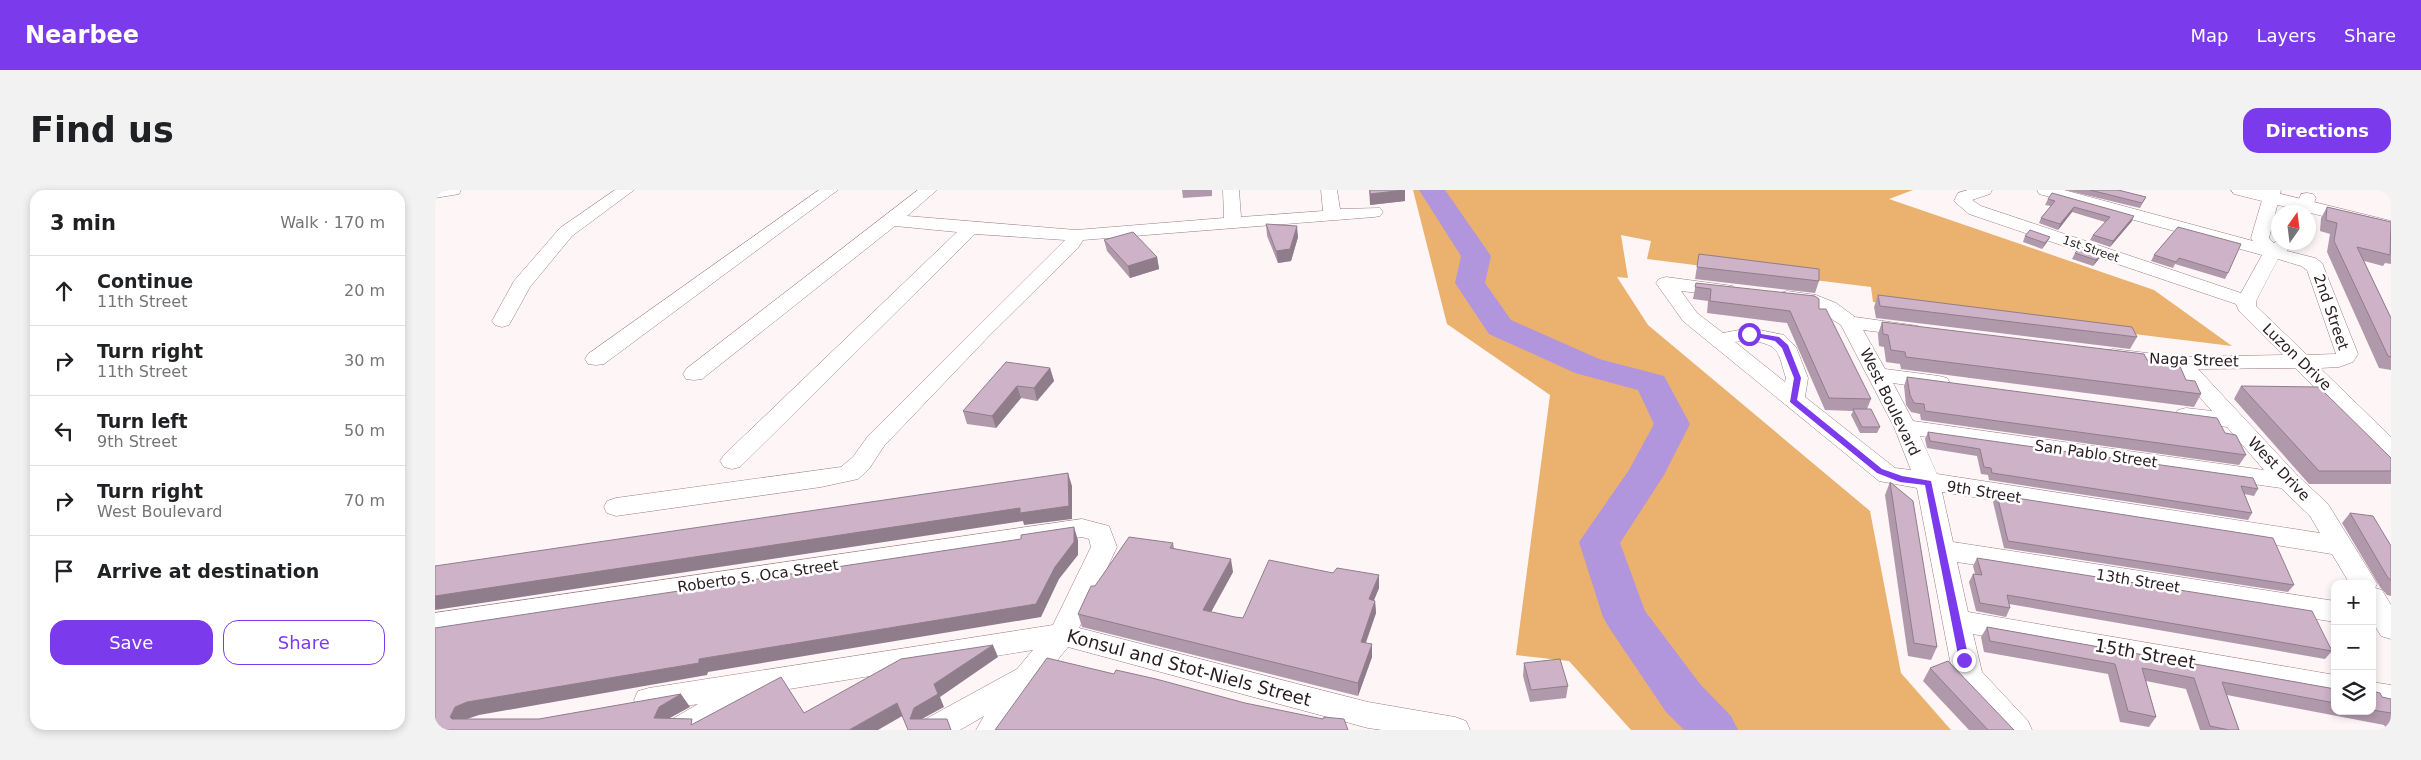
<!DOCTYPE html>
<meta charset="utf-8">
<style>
body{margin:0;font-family:"DejaVu Sans",sans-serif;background:#f2f2f2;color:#202124}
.controls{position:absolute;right:15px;bottom:15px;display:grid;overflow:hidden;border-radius:10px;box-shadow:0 2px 8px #0003}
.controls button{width:45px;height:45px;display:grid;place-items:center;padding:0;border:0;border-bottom:1px solid #e0e0e0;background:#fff;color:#202124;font:25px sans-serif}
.compass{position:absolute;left:1836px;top:15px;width:45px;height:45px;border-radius:50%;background:#fff;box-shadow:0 2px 8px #0003;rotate:14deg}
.stop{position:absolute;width:15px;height:15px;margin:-11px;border:4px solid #7c3aed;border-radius:50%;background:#fff}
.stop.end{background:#7c3aed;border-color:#fff;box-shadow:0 1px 5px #0008}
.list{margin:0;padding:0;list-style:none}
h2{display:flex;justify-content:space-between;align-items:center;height:65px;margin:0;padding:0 20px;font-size:21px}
h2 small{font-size:16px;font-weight:400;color:#757577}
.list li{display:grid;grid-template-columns:32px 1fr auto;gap:15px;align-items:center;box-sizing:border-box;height:70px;padding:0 20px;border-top:1px solid #e0e0e0}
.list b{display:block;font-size:19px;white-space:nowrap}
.list p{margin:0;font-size:16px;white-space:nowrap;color:#757577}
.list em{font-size:16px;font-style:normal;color:#757577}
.actions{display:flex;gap:10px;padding:15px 20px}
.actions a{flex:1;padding:11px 0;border:1px solid #7c3aed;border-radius:15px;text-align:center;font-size:18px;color:#7c3aed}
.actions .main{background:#7c3aed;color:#fff}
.icon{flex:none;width:28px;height:28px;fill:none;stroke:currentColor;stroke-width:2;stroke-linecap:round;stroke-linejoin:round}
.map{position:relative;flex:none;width:1956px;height:540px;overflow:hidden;border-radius:15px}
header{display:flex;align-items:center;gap:30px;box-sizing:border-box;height:70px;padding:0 25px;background:#7c3aed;color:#fff}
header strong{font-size:24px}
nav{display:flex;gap:28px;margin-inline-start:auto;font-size:18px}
.intro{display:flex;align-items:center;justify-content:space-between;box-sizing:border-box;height:120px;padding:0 30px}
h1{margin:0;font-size:35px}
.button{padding:12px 22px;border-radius:15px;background:#7c3aed;color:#fff;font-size:18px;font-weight:700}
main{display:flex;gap:30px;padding:0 30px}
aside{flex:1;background:#fff;border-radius:15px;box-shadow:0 2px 8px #0003}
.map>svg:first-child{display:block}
.forest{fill:#eab16f}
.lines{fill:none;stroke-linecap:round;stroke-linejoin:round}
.river{fill:#b195dd;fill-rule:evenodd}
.minor-casing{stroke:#9f7c83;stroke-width:1}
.highway-casing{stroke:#9f7c83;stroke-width:1}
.minor{fill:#fff;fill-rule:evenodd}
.highway{fill:#fff;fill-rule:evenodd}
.wall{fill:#b199ac}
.shaded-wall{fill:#907d8c}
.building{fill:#ceb2c8;stroke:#907d8c}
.route{fill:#7c3aed}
.labels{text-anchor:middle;stroke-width:5;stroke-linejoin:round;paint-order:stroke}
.far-street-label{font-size:12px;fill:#2a1c1f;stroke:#fff}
.street-label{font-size:15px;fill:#2a1c1f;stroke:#fff}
.near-street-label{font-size:18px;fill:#2a1c1f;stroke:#fff}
</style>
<header>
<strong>Nearbee</strong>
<nav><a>Map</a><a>Layers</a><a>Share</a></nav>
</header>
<div class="intro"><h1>Find us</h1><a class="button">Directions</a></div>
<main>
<aside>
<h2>3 min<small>Walk · 170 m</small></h2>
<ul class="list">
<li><svg class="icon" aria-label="ahead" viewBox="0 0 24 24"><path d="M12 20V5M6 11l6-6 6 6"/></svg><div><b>Continue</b><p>11th Street</p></div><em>20 m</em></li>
<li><svg class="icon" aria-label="right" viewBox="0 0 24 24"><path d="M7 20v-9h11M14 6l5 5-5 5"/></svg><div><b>Turn right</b><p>11th Street</p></div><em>30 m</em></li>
<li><svg class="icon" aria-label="left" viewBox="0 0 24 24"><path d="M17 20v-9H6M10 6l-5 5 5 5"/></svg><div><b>Turn left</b><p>9th Street</p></div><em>50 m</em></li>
<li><svg class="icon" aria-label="right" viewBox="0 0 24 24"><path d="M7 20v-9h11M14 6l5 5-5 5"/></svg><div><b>Turn right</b><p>West Boulevard</p></div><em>70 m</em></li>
<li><svg class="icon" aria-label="arrive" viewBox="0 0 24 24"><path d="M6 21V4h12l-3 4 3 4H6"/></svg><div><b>Arrive at destination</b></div></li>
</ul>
<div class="actions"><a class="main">Save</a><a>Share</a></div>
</aside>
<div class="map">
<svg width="1956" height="540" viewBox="0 0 1956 540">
<rect width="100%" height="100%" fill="#fdf5f6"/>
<path class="forest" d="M978,0H1478L1454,9L1719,100L1797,156L1438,112L1436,97L1212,69L1216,51L1186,45L1193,88L1182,87L1213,135L1435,321L1466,483L1516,540H1196L1134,471L1081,465L1115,205L1012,134Z"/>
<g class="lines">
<path class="river" d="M984,0H1010L1056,66L1050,93L1076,130L1164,169L1229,186L1255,234L1229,285L1185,353L1210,421L1265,494L1296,526L1303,540H1249L1231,522L1175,439L1168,427L1144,352L1194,280L1219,234L1203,200L1140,183L1054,144L1020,93L1026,66Z"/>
<g class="minor-casing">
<g id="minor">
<path d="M0,0H26L24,4L0,8Z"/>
<path d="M180,0H199L137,46L95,97L74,135L67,137L60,135L57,131L79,91L125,38Z"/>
<path d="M384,0H403L169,174L161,175L153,174L150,169L153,164Z"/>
<path d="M483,0H502L472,26L641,40L789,28L788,0H804L806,27L888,21L886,0H902L905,19L945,18L948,22L945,26L939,27L648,50L643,58L554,146L449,256L434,279L423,289L386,297L181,326L172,323L169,317L172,311L181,308L406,277L418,267L433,246L630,50L540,44L305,277L297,279L289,277L285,271L289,265L522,42L460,36L267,189L259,190L251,189L248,184L251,179Z"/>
<path d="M1533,0H1557L1555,4L1537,10L1546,16L1806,103L1827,65L1604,4L1602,0H1629L1818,51L1816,48L1830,0H1846L1834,48L1839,53L1844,50V52H1857L1852,61L1880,68L1887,73L1923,164L1918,172L1904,177L1885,178L1956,247V268L1948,265L1860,178L1763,179L1862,285L1893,314L1938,387L1942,394L1940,398L1947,400L1956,415V449L1946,446L1937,431V394H1915L1897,364L1507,302L1518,352L1900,411V432L1522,372L1533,422L1900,485V509L1538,444L1547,482L1593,531L1597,540H1563L1538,514L1518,486L1482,298L1444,291L1248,131L1221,93L1224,89L1231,87L1298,96L1301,100L1298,104L1291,106L1246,101L1262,123L1288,143L1315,138L1349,145L1361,157L1373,188L1370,207L1460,278L1476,280L1459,237L1406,135L1376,116L1345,111L1342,107L1345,103L1352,101L1381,105L1401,113L1420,127L1483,136L1486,140L1483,144L1476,146L1428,140L1450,179L1504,186L1512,188L1515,193L1512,198L1504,200L1458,193L1478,231L1829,280L1792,237L1743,230L1740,225L1743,220L1751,218L1777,221L1739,179L1678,171L1671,169L1667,165L1671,161L1678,159L1746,167L1848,165L1804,121L1801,114L1534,24L1519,11L1523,3ZM1843,69L1866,76L1872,80L1901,164L1872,165L1821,116V111ZM1315,150C1346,156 1342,160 1351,188L1350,192L1300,152ZM1485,246L1846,298L1875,326L1885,343L1502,284Z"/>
<path d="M1872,3L1878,4L1881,8L1874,25V22H1859L1866,4Z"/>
<path d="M647,329L674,336L682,357L644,438L933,512L1020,527L1031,531L1035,540H947L933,538L633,457L603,494L573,540H541L549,526L525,540H483L487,531L582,479L598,460L329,503L271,540H230L234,531L263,514L214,522L203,519L199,510L203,501L214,498L618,435L656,357L654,349L647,347L0,445V423Z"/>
<path d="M1937,492L1956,495V519L1937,516Z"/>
</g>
</g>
<g class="highway-casing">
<path id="highway" d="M1796,0H1830L1956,31V43L1799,4Z"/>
</g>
<use href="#minor" class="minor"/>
<use href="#highway" class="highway"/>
</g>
<g class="wall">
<path d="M747,0H777V6L748,8Z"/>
<path d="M934,0H970V11L935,15Z"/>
<path d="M1630,0H1683L1711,7L1705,18Z"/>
<path d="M1613,9L1697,31L1675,57L1655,50L1658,45L1670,32L1637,22L1623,40L1604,33L1606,28L1616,16L1610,15Z"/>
<path d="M1892,17L1956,32V74L1950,73L1948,76L1929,71L1956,128V180L1944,178L1892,62L1895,44L1885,41L1886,28Z"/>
<path d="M831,34L863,47L856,71L843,73L832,46Z"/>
<path d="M1743,37L1793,83L1790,89L1740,74L1738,78L1716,71L1719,65Z"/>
<path d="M1590,46L1615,47L1612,52L1607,59L1588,52Z"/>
<path d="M669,50L722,67L724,79L695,88L672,61Z"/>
<path d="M1640,63L1666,64L1663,70L1658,76L1637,69Z"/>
<path d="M1264,64L1384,91L1380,103L1260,89Z"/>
<path d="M1261,93L1384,119L1436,209L1432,219L1445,237L1442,243H1425L1416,225L1418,221L1390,220L1352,133L1272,123L1273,111L1258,109Z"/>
<path d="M1443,105L1702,147L1695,159L1441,128L1439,117Z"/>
<path d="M1447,132L1712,170L1751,190L1766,204L1759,217L1466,179L1465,174L1451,172L1449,157L1444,156L1443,144Z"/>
<path d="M615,178L619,191L602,211L586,208L561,238L532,234L528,221Z"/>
<path d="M1472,187L1790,243L1811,265L1804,275L1486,230L1485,224L1476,222L1471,215L1469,196Z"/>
<path d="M1806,196L1956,268V294H1874L1799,209Z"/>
<path d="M1493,242L1823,299L1819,306L1809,304L1817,323L1813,330L1554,290L1553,285L1546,284L1542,266L1492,258L1490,249Z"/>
<path d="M1455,292L1502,457L1496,470L1473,466L1450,305Z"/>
<path d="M1562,305L1859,395L1853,402L1569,358L1558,312Z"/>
<path d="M1915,323L1956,356V406L1952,405L1945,397L1907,333Z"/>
<path d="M738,353L739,358L798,382L776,422L800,427L808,428L944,398L939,410L940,411L941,423L931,453L937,467L923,506L647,437L643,424L660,396Z"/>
<path d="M1542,368L1897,461L1890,469L1574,414L1575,418L1571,427L1541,421L1534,392L1538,384H1540L1538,376Z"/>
<path d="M1552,437L1900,499V521H1937V501L1947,507L1956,509V540H1952L1949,535L1792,505L1804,540H1765L1751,499L1711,491L1721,527L1714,537L1685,532L1673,484L1549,462L1546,447Z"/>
<path d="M1089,473L1133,496L1131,508L1095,512L1088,486Z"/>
<path d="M1495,478L1579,540H1534L1488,491Z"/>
</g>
<g class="shaded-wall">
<path d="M970,0V11L935,15V4Z"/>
<path d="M1639,17L1637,22L1623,40L1625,34Z"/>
<path d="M1699,26L1697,31L1675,57L1678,51Z"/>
<path d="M862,36L863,47L856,71L843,73L841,61Z"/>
<path d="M1615,47L1612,52L1607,59L1610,53Z"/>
<path d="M1666,64L1663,70L1658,76L1661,70Z"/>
<path d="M722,67L724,79L695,88L693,76Z"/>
<path d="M615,178L619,191L602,211L599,198Z"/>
<path d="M582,196L586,208L561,238L557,226Z"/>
<path d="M633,283L637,296V329L589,335L588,331L0,420V406Z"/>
<path d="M639,337L643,350V365L624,389L606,427L273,482L272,485L44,525L32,529H17L15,527L20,517L32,512L264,469Z"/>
<path d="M796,369L798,382L770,433L768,420Z"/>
<path d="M944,385V398L934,422V409Z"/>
<path d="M940,411L941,423L926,465V452Z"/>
<path d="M937,454V467L923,506V493Z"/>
<path d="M558,455L563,467L505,507L509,517L485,530L475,529L479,518L499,494Z"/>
<path d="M246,504L255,517L233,529L219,528L224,517Z"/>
<path d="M462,513L469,525L443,540H414Z"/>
</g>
<g class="building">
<path d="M935,0H970L935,4Z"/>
<path d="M1655,0H1683L1711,7L1707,13Z"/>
<path d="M1617,3L1699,26L1678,51L1658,45L1675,27L1639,17L1625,34L1606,28L1620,11L1613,9Z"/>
<path d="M1892,17L1956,32L1955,65L1922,57L1956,128V167L1953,166L1899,51L1902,33L1891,30Z"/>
<path d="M831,34L862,36L855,59L841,61Z"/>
<path d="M1743,37L1806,54L1793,83L1744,68L1741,72L1719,65Z"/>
<path d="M1595,40L1615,47L1610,53L1590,46Z"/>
<path d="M698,42L722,67L693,76L669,50Z"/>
<path d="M1646,57L1666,64L1661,70L1640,63Z"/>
<path d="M1264,64L1384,79V91L1262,77Z"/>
<path d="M1261,93L1380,106L1384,109V119H1391L1436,209L1394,208L1355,121L1275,111L1276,99L1260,97Z"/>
<path d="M1443,105L1697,137L1702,147L1445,116Z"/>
<path d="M1447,132L1709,164L1712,170L1744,174L1751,190L1760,191L1766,204L1471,167L1470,162L1456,160L1453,145L1448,144Z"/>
<path d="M571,172L615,178L599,198L582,196L557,226L528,221Z"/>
<path d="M1472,187L1782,228L1790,243L1801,245L1811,265L1490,221L1489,214L1479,213L1475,205Z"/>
<path d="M1806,196L1884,197L1956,268V281H1884Z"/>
<path d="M1418,219H1436L1445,237H1427Z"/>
<path d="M1493,242L1818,288L1823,299L1806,296L1817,323L1557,283L1556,278L1549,277L1545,259L1495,251Z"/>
<path d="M633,283L634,316L585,323V318L0,406V376Z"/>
<path d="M1455,292L1478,311L1502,457L1479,453Z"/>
<path d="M1562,305L1838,348L1859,395L1573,351Z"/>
<path d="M1915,323L1938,326L1956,356V390L1953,388Z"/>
<path d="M639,337V352L620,377L601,414L264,469V473L32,512L20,517L15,527L17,529H104L246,504L224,517L219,528L257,529L256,535L346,487L369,523L466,469L558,455L499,494L503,504L479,518L475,529H512L516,540H473L462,513L414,540H0V438L586,349V345Z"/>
<path d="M694,347L738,353L735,358L796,369L768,420L800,427L808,428L834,370L898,383L902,378L944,385L934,409L940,411L926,452L937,454L923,493L643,424L656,396H660Z"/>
<path d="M1542,368L1877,421L1897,461L1572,405L1575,418L1545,413L1538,384L1547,385Z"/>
<path d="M1552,437L1900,499V513L1787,492L1804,540H1794L1775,536L1759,488L1707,478L1721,527L1693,521L1680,474L1555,451Z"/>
<path d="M612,468L679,484L681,480L721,489L810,513L888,529L889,527L909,529L913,540H560Z"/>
<path d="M1125,469L1133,496L1096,500L1089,473Z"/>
<path d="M1513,471L1579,540H1553L1495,478Z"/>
<path d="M1937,501L1945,503L1947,507L1956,509V523L1937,520Z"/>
</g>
<path class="route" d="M1314,142L1344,147L1353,155L1366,188L1362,210L1447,279L1467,286L1496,291L1534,470L1533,473L1529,474L1524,470L1490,295L1465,292L1442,283L1355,212L1359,188L1347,158L1340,151L1312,145Z"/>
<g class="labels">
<g class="far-street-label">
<text transform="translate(1656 59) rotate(19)" y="4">1st Street</text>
</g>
<g class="street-label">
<text transform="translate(1896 122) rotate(71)" y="5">2nd Street</text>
<text transform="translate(1862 167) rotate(44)" y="5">Luzon Drive</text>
<text transform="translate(1759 170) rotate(2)" y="5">Naga Street</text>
<text transform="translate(1455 212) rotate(64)" y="5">West Boulevard</text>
<text transform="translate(1661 264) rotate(8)" y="5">San Pablo Street</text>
<text transform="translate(1844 279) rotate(46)" y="5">West Drive</text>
<text transform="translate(1549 302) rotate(9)" y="5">9th Street</text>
<text transform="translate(323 386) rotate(-8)" y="5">Roberto S. Oca Street</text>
<text transform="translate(1703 391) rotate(9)" y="5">13th Street</text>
</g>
<g class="near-street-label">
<text transform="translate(1710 464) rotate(10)" y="6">15th Street</text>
<text transform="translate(754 478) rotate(15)" y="6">Konsul and Stot-Niels Street</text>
</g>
</g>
</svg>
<div class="controls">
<button>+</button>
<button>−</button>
<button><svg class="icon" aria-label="layers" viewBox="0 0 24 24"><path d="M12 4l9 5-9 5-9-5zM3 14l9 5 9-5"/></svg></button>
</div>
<svg class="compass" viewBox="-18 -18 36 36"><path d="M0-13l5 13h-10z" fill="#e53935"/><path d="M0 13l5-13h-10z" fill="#757577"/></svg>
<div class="stop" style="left:1314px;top:144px"></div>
<div class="stop end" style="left:1529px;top:470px"></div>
</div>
</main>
